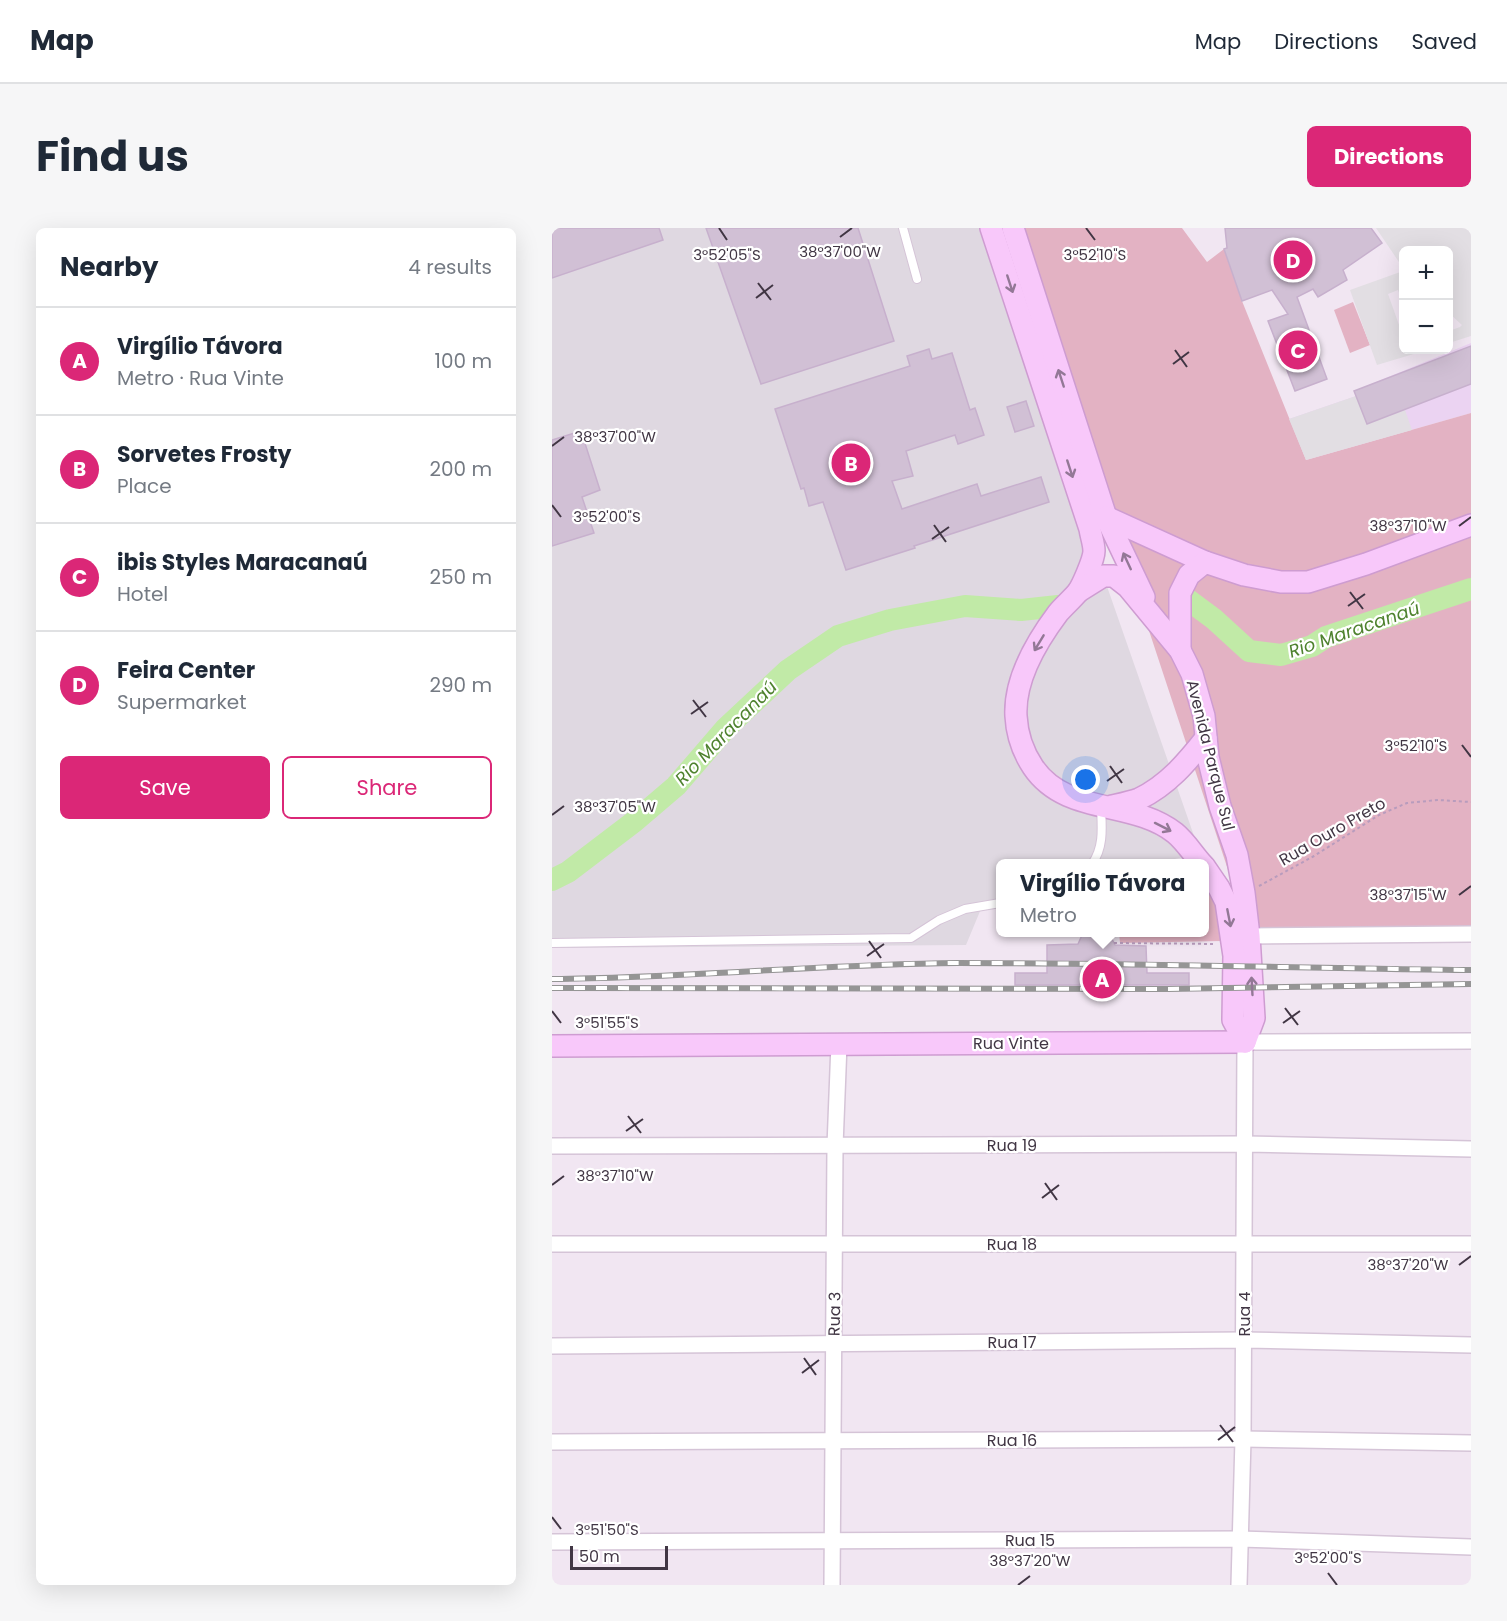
<!DOCTYPE html>
<meta charset="utf-8">
<style>
body{margin:0;font-family:Poppins,sans-serif;background:#f6f6f7;color:#1f2937}
.controls{position:absolute;right:18px;top:18px;display:grid;overflow:hidden;border-radius:9px;box-shadow:0 6px 24px #0002}
.controls button{width:54px;height:54px;display:grid;place-items:center;padding:0;border:0;border-bottom:2px solid #e0e1e3;background:#fff;color:#1f2937;font:30px sans-serif}
.scale{position:absolute;left:18px;bottom:15px;width:98px;box-sizing:border-box;padding-left:6px;border:3px solid #413644;border-top:0;font-size:16px;line-height:21px;white-space:nowrap;color:#413644;-webkit-text-stroke:4px #fff;paint-order:stroke}
.you{position:absolute;left:534px;top:552px;width:21px;height:21px;margin:-15px;border:4px solid #fff;border-radius:50%;background:#1a73e8;box-shadow:0 0 0 9px #1a73e833}
.badge{display:grid;place-items:center;width:39px;height:39px;border-radius:50%;background:#db2777;color:#fff;font-size:20px;font-weight:700}
.pin{position:absolute;translate:-50% -50%;border:3px solid #fff;box-shadow:0 2px 6px #0006}
.popup{position:absolute;left:444px;top:631px;width:213px;height:78px;box-sizing:border-box;display:grid;place-content:center;border-radius:9px;background:#fff;filter:drop-shadow(0 2px 4px #0005);font-size:20px;white-space:nowrap;color:#747a83}
.popup b{font-size:22px;color:#1f2937}
.popup::after{content:'';position:absolute;left:50%;top:100%;margin-left:-12px;border:12px solid transparent;border-top-color:#fff}
.list{margin:0;padding:0;list-style:none}
h2{display:flex;justify-content:space-between;align-items:center;height:78px;margin:0;padding:0 24px;font-size:26px}
h2 small{font-size:20px;font-weight:400;color:#747a83}
.list li{display:grid;grid-template-columns:39px 1fr auto;gap:18px;align-items:center;box-sizing:border-box;height:108px;padding:0 24px;border-top:2px solid #e0e1e3}
.list b{display:block;font-size:22px;white-space:nowrap}
.list p{margin:0;font-size:20px;white-space:nowrap;color:#747a83}
.list em{font-size:20px;font-style:normal;color:#747a83}
.actions{display:flex;gap:12px;padding:18px 24px}
.actions a{flex:1;padding:14px 0;border:2px solid #db2777;border-radius:9px;text-align:center;font-size:21px;color:#db2777}
.actions .main{background:#db2777;color:#fff}
.map{position:relative;flex:none;width:919px;height:1357px;overflow:hidden;border-radius:9px}
header{display:flex;align-items:center;gap:36px;box-sizing:border-box;height:84px;padding:0 30px;background:#fff;border-bottom:2px solid #e0e1e3}
header strong{font-size:28px}
nav{display:flex;gap:33px;margin-inline-start:auto;font-size:21px}
.intro{display:flex;align-items:center;justify-content:space-between;box-sizing:border-box;height:144px;padding:0 36px}
h1{margin:0;font-size:42px}
.button{padding:15px 27px;border-radius:9px;background:#db2777;color:#fff;font-size:21px;font-weight:700}
main{display:flex;gap:36px;padding:0 36px}
aside{flex:1;background:#fff;border-radius:9px;box-shadow:0 6px 24px #0002}
.map>svg:first-child{display:block}
.commercial{fill:#ebd3f2}
.industrial{fill:#dfd8e1}
.green{fill:#e3b2c3}
.parking{fill:#e2dee3}
.lines{fill:none;stroke-linecap:round;stroke-linejoin:round}
.river{stroke:#c1eaa7;stroke-width:22}
.building{fill:#d1c0d5;stroke:#c7b0cd;stroke-width:1.5}
.lane-casing{stroke:#d5c4d7;stroke-width:10}
.street-casing{stroke:#d5c4d7;stroke-width:18}
.secondary-casing{stroke:#ce9cd1;stroke-width:24}
.path{stroke:#b89cbd;stroke-width:2;stroke-dasharray:3 3;stroke-linecap:butt}
.lane{stroke:#fff;stroke-width:8}
.street{stroke:#fff;stroke-width:15}
.secondary{stroke:#f8c8fa;stroke-width:21}
.rail-casing{stroke:#959595;stroke-width:6}
.rail{stroke:#fff;stroke-width:4;stroke-dasharray:11;stroke-linecap:butt}
.oneway{stroke:#937896}
.ticks{fill:none;stroke:#413644;stroke-width:2}
.labels{text-anchor:middle;stroke-width:4.5;stroke-linejoin:round;paint-order:stroke}
.street-label{font-size:16px;fill:#413644;stroke:#fff}
.water-label{font-size:18px;font-style:italic;fill:#4e822e;stroke:#fff}
.ticks-label{font-size:15px;text-anchor:middle;fill:#413644;stroke:#fff;stroke-width:4.5;stroke-linejoin:round;paint-order:stroke}
</style>
<header>
<strong>Map</strong>
<nav><a>Map</a><a>Directions</a><a>Saved</a></nav>
</header>
<div class="intro"><h1>Find us</h1><a class="button">Directions</a></div>
<main>
<aside>
<h2>Nearby<small>4 results</small></h2>
<ul class="list">
<li><span class="badge">A</span><div><b>Virgílio Távora</b><p>Metro · Rua Vinte</p></div><em>100 m</em></li>
<li><span class="badge">B</span><div><b>Sorvetes Frosty</b><p>Place</p></div><em>200 m</em></li>
<li><span class="badge">C</span><div><b>ibis Styles Maracanaú</b><p>Hotel</p></div><em>250 m</em></li>
<li><span class="badge">D</span><div><b>Feira Center</b><p>Supermarket</p></div><em>290 m</em></li>
</ul>
<div class="actions"><a class="main">Save</a><a>Share</a></div>
</aside>
<div class="map">
<svg width="919" height="1357" viewBox="0 0 919 1357">
<rect width="100%" height="100%" fill="#f1e6f2"/>
<path class="commercial" d="M919,115V185L754,232L737,191L804,168L802,163Z"/>
<path class="industrial" d="M0,0H430L648,625L602,636H448V672L431,676L414,717L0,720Z"/>
<g class="green">
<path d="M464,0H630L655,34L672,21L690,73L754,232L919,185V706H692L683,663Z"/>
<path d="M801,74L818,117L798,125L782,82Z"/>
<path d="M652,661C669,672 668,695 669,713L568,715L567,705L652,704Z"/>
</g>
<g class="parking">
<path d="M824,0H919V108L897,115V103L908,99L910,97L897,85L896,22H852L851,40Z"/>
<path d="M851,43V77L846,62L836,66L851,108L852,122H875L825,137L798,62Z"/>
<path d="M804,168L815,196L853,182L860,202L754,232L737,191Z"/>
</g>
<g class="lines">
<g class="river">
<path d="M631,368L662,391L697,423L729,427L760,418L774,409L919,361"/>
<path d="M0,652L16,644L83,593L124,558L174,500L236,442L286,408L338,392L413,378L469,382L506,378"/>
</g>
</g>
<g class="building">
<path d="M0,0H107L111,12L0,50Z"/>
<path d="M154,0H306L342,113L209,156Z"/>
<path d="M673,0H819L830,15L791,42L795,52L766,69L761,61L745,69L775,151L743,163L716,93L736,86L720,62L690,73L672,21L675,20Z"/>
<path d="M919,118V156L815,196L802,163Z"/>
<path d="M377,121L380,131L400,125L418,182L423,180L432,207L406,216L403,207L354,223L361,248L340,253L350,281L425,256L429,268L489,249L497,274L362,318L363,320L294,342L271,274L257,278L252,260L249,261L223,181L358,138L355,128Z"/>
<path d="M474,173L482,198L463,204L455,179Z"/>
<path d="M29,203L48,262L30,269L42,305L0,318V212Z"/>
<path d="M531,705H557L563,717L594,718L595,745H637V757H463V745H495V717L526,716Z"/>
</g>
<g class="lines">
<g class="lane-casing">
<g id="lane">
<path d="M351,0L365,51"/>
<path d="M540,636C552,619 550,600 549,580"/>
<path d="M0,715L359,710L387,692L413,681L448,675"/>
</g>
</g>
<g class="street-casing">
<g id="street">
<path d="M697,708L919,706"/>
<path d="M0,918L694,916L919,921"/>
<path d="M0,1016H919"/>
<path d="M0,1118L692,1112L919,1117"/>
<path d="M0,1214L691,1211L919,1215"/>
<path d="M0,1314L688,1311L919,1319"/>
<path d="M280,1357L283,918L287,816"/>
<path d="M687,1357L691,1211L693,814L919,813"/>
</g>
</g>
<g class="secondary-casing">
<g id="secondary">
<path d="M439,0L538,301C539,308 542,316 542,323C542,331 530,359 525,365C519,372 512,378 506,385C485,413 462,452 464,488C465,507 471,524 481,539C514,588 580,571 623,605C633,613 641,626 650,636"/>
<path d="M461,0L554,289L592,369"/>
<path d="M554,289L653,334"/>
<path d="M527,363L551,348H562L576,359L628,422L640,446L652,488L656,529L668,578L685,627L692,665L697,708L702,790L693,814"/>
<path d="M628,422V365L637,347L653,334L692,347L729,354H756L814,336L919,297"/>
<path d="M560,578C569,576 579,574 587,571C616,557 635,534 654,510"/>
<path d="M652,638L667,660L674,674L682,728L681,792L693,814"/>
<path d="M0,818L693,814"/>
</g>
</g>
<g class="path">
<path d="M707,658L762,628L827,587L855,575L886,572L919,574"/>
<path d="M562,715L664,716"/>
</g>
<use href="#lane" class="lane"/>
<use href="#street" class="street"/>
<use href="#secondary" class="secondary"/>
<g class="rail-casing">
<g id="rail">
<path d="M0,751C135,750 271,736 406,735C577,735 748,740 919,742"/>
<path d="M0,760L616,761L919,756"/>
</g>
</g>
<use href="#rail" class="rail"/>
</g>
<defs><path id="oneway-shaft" d="M-6 0H5M1.5-3L5.5 0L1.5 3" fill="none" stroke-width="1.6" stroke-linecap="round" stroke-linejoin="round" transform="scale(1.5)"/></defs>
<g class="oneway">
<use href="#oneway-shaft" transform="translate(458 56) rotate(72)"/>
<use href="#oneway-shaft" transform="translate(509 150) rotate(-108)"/>
<use href="#oneway-shaft" transform="translate(518 241) rotate(72)"/>
<use href="#oneway-shaft" transform="translate(575 333) rotate(-115)"/>
<use href="#oneway-shaft" transform="translate(487 415) rotate(121)"/>
<use href="#oneway-shaft" transform="translate(611 599) rotate(27)"/>
<use href="#oneway-shaft" transform="translate(677 690) rotate(79)"/>
<use href="#oneway-shaft" transform="translate(700 758) rotate(-93)"/>
</g>
<path class="ticks" d="M167,0L175,12M534,0L543,12M288,9L300,0M206,55L219,72M204,70L221,57M623,122L635,139M621,136L637,124M0,218L12,209M0,277L9,289M382,297L394,314M907,298L919,289M380,311L397,299M798,364L811,381M796,378L813,366M141,472L154,489M139,486L156,474M910,517L919,529M558,538L570,555M555,553L572,541M0,587L12,578M907,667L919,658M317,713L329,730M315,728L332,716M733,780L746,797M0,783L9,795M731,795L748,783M76,888L89,905M74,903L91,891M493,955L505,972M0,957L12,948M490,970L507,957M907,1037L919,1028M252,1130L264,1147M250,1145L267,1132M668,1197L681,1214M666,1212L683,1199M0,1289L9,1301M776,1345L785,1357M466,1357L478,1348"/>
<g class="labels">
<g class="street-label">
<text transform="translate(659 527) rotate(76)" y="6">Avenida Parque Sul</text>
<text transform="translate(780 603) rotate(-30)" y="6">Rua Ouro Preto</text>
<text x="459" y="821">Rua Vinte</text>
<text x="460" y="923">Rua 19</text>
<text x="460" y="1022">Rua 18</text>
<text transform="translate(282 1086) rotate(-89)" y="6">Rua 3</text>
<text transform="translate(692 1086) rotate(-90)" y="6">Rua 4</text>
<text x="460" y="1120">Rua 17</text>
<text x="460" y="1218">Rua 16</text>
<text x="478" y="1318">Rua 15</text>
</g>
<g class="water-label">
<text transform="translate(802 402) rotate(-19)" y="6">Rio Maracanaú</text>
<text transform="translate(174 505) rotate(-46)" y="6">Rio Maracanaú</text>
</g>
</g>
<g class="ticks-label">
<text x="288" y="29">38°37'00"W</text>
<text x="175" y="32">3°52'05"S</text>
<text x="543" y="32">3°52'10"S</text>
<text x="63" y="214">38°37'00"W</text>
<text x="55" y="294">3°52'00"S</text>
<text x="856" y="303">38°37'10"W</text>
<text x="864" y="523">3°52'10"S</text>
<text x="63" y="584">38°37'05"W</text>
<text x="856" y="672">38°37'15"W</text>
<text x="55" y="800">3°51'55"S</text>
<text x="63" y="953">38°37'10"W</text>
<text x="856" y="1042">38°37'20"W</text>
<text x="55" y="1307">3°51'50"S</text>
<text x="776" y="1335">3°52'00"S</text>
<text x="478" y="1338">38°37'20"W</text>
</g>
</svg>
<div class="controls">
<button>+</button>
<button>−</button>
</div>
<div class="scale">50 m</div>
<div class="you"></div>
<div class="pin badge" style="left:550px;top:751px">A</div>
<div class="popup"><b>Virgílio Távora</b>Metro</div>
<div class="pin badge" style="left:299px;top:235px">B</div>
<div class="pin badge" style="left:746px;top:122px">C</div>
<div class="pin badge" style="left:741px;top:32px">D</div>
</div>
</main>
